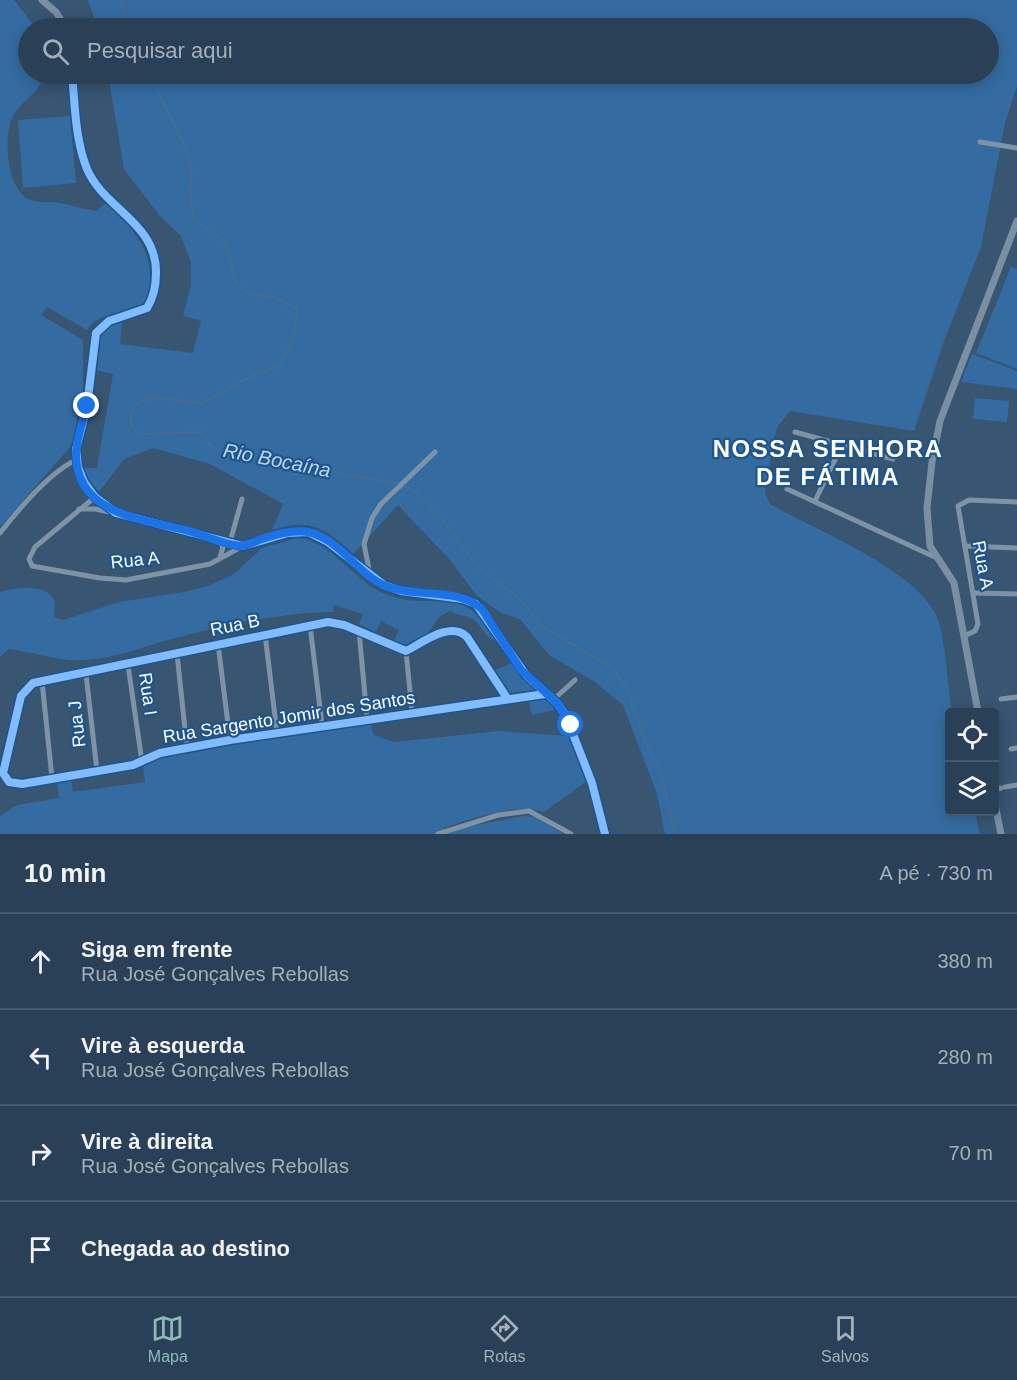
<!DOCTYPE html>
<html lang="pt">
<meta charset="utf-8">
<style>
body{margin:0;font-family:Helvetica,sans-serif;background:#364b60;color:#f1f3f6}
.controls{position:absolute;right:18px;bottom:18px;display:grid;overflow:hidden;border-radius:6px;box-shadow:0 3px 15px #0003}
.controls button{width:54px;height:54px;display:grid;place-items:center;padding:0;border:0;border-bottom:2px solid #46596c;background:#2a4056;color:#f1f3f6;font:30px sans-serif}
.stop{position:absolute;width:18px;height:18px;margin:-14px;border:4px solid #1a73e8;border-radius:50%;background:#fff}
.stop.end{background:#1a73e8;border-color:#fff;box-shadow:0 2px 6px #0008}
.list{margin:0;padding:0;list-style:none}
h2{display:flex;justify-content:space-between;align-items:center;height:78px;margin:0;padding:0 24px;font-size:26px}
h2 small{font-size:20px;font-weight:400;color:#a5afb9}
.list li{display:grid;grid-template-columns:39px 1fr auto;gap:18px;align-items:center;box-sizing:border-box;height:96px;padding:0 24px;border-top:2px solid #46596c}
.list b{display:block;font-size:22px;white-space:nowrap}
.list p{margin:0;font-size:20px;white-space:nowrap;color:#a5afb9}
.list em{font-size:20px;font-style:normal;color:#a5afb9}
.icon{flex:none;width:33px;height:33px;fill:none;stroke:currentColor;stroke-width:2;stroke-linecap:round;stroke-linejoin:round}
.map{position:relative;flex:none;width:1017px;height:834px;overflow:hidden}
.search{position:absolute;background:#2a4056;box-shadow:0 3px 15px #0003;left:18px;right:18px;top:18px;height:66px;display:flex;align-items:center;gap:15px;box-sizing:border-box;padding:0 21px;border-radius:33px;color:#a5afb9;font-size:22px}
.sheet{height:462px;background:#2a4056}
nav{display:flex;justify-content:space-around;align-items:center;box-sizing:border-box;height:84px;border-top:2px solid #46596c;background:#2a4056;font-size:16px;color:#a5afb9}
nav a{display:grid;justify-items:center;gap:3px}
nav .on{color:#8bbbb9}
.map>svg:first-child{display:block}
.green{fill:#346ca1}
.lines{fill:none;stroke-linecap:round;stroke-linejoin:round}
.stream{stroke:#476d92;stroke-width:1.5}
.street{stroke:#7f93a6;stroke-width:5}
.secondary{stroke:#7b8fa3;stroke-width:7}
.cycleway-casing{stroke:#1f558a;stroke-width:11}
.cycleway{stroke:#80bcff;stroke-width:8}
.route{stroke:#1a73e8;stroke-width:8}
.labels{text-anchor:middle;stroke-width:4.5;stroke-linejoin:round;paint-order:stroke}
.street-label{font-size:18px;fill:#fff;stroke:#1f558a}
.water-label{font-size:20px;font-style:italic;fill:#b7d6f2;stroke:#1f558a}
.district-label{font-size:24px;font-weight:bold;letter-spacing:1.5px;fill:#fff;stroke:#1f558a}
</style>
<div class="map">
<svg width="1017" height="834" viewBox="0 0 1017 834">
<rect width="100%" height="100%" fill="#385572"/>
<g class="green">
<path d="M0,0H14L36,28H28V74H43C40,95 20,100 12,118C3,138 7,188 28,199C38,204 50,201 60,203C72,205 84,209 96,211L106,203C131,227 153,248 150,285C149,295 146,304 137,308C118,317 99,311 87,330L47,307L41,315L83,340V395L71,446L0,527Z"/>
<path d="M88,0H1017V86L1005,123L981,247L944,341L914,431L790,411L778,426L774,438L765,493L770,504C815,530 916,569 937,617C945,635 948,689 952,712H950V812H975L980,834H665L657,794L623,705L595,682L549,655L520,619L501,613L477,596L450,560L398,505L353,554C326,527 308,518 272,530L283,504L210,464L154,448L124,459L99,492L89,481L84,468H97L113,374L94,370C97,349 98,325 122,321L120,344L193,353L201,321L183,316L191,285V263L181,236L159,215L124,169L108,74H988V28H98Z"/>
<path d="M70,116L76,183L23,188L18,120Z"/>
<path d="M1011,267L1017,269V369L976,353Z"/>
<path d="M972,354L1017,371V389L961,382Z"/>
<path d="M975,398L1009,401L1007,422L973,419Z"/>
<path d="M297,538C333,541 354,582 385,594C432,613 461,581 495,636L494,640C484,637 482,625 473,619C466,615 458,616 450,611L440,616L427,634L408,647L394,641L399,630L381,621L376,632L359,624L363,614L334,605L333,612C285,612 225,625 179,637C147,645 118,658 85,660C59,662 35,652 9,649L0,657V592C17,588 45,582 55,601L54,617L63,620L119,602L184,592L208,586L234,574L262,548Z"/>
<path d="M511,663L536,690L510,693L494,671Z"/>
<path d="M544,697L552,702L555,710L532,715L528,699Z"/>
<path d="M370,723L374,735L394,742L499,731L567,736L574,747L587,781L544,812C517,802 470,819 444,828L445,834H0V816L17,805L59,798L57,781L71,779L73,792L145,782L143,767C173,743 325,729 370,723Z"/>
<path d="M524,816L534,817L564,834H446L471,826Z"/>
</g>
<g class="lines">
<g class="stream">
<path d="M121,0L130,28"/>
<path d="M149,74L186,149L192,171L190,190L194,220L225,241L236,283L249,294L276,298L297,309L293,340L280,365L250,377L202,403L154,398L138,403L131,412V425L139,434L203,432L211,447L280,465H314L345,475L399,483"/>
<path d="M403,485L416,492L443,521L479,569L519,598L542,626L612,668L628,689L648,748L661,773L675,834"/>
</g>
<g class="street">
<path d="M980,142L1017,148"/>
<path d="M795,432L893,459"/>
<path d="M787,489L937,558"/>
<path d="M95,497L35,547L29,559L32,566L100,578L126,580L210,564L243,546"/>
<path d="M815,501L841,447"/>
<path d="M79,509H95L114,513"/>
<path d="M0,533C18,510 50,472 76,460"/>
<path d="M218,539L223,547L220,557"/>
<path d="M230,542L242,499"/>
<path d="M965,546L1017,548"/>
<path d="M370,574L364,544L372,518L381,504L435,452"/>
<path d="M974,593L1017,594"/>
<path d="M310,625L322,725"/>
<path d="M359,631L367,718"/>
<path d="M265,634L277,733"/>
<path d="M964,636L975,631L978,624L958,506L969,500L1017,502"/>
<path d="M218,644L230,740"/>
<path d="M406,651L412,712"/>
<path d="M177,654L187,748"/>
<path d="M128,665L142,762"/>
<path d="M86,674L97,771"/>
<path d="M42,681L52,778"/>
<path d="M507,698L467,637C451,620 422,643 406,651L344,625L328,622L33,683L21,696L3,773L9,782L22,784L133,765L160,753L230,740L545,694"/>
<path d="M1001,699L1017,697"/>
<path d="M553,700L575,680"/>
<path d="M1011,749L1017,748"/>
<path d="M1005,787L1017,785"/>
<path d="M994,790L1001,788"/>
<path d="M438,834L498,815L529,811L571,834"/>
</g>
<g class="secondary">
<path d="M42,0L56,12L66,28"/>
<path d="M72,74C75,105 75,139 87,169C104,209 157,223 156,273C156,285 154,297 147,308L109,321L96,333L87,406L76,449L78,467L84,482L95,497L116,513L243,546L288,533L308,532L328,542L384,585L401,591L463,599L476,604L526,675L557,703L566,716L592,783L605,834"/>
<path d="M978,712L954,583L930,546L927,508L932,462L940,421L1017,221"/>
<path d="M994,799L1001,834"/>
</g>
<g class="cycleway-casing">
<g id="cycleway">
<path d="M72,74C75,105 75,139 87,169C104,209 157,223 156,273C156,285 154,297 147,308L109,321L96,333L87,406L76,449L78,467L84,482L95,497L116,513L243,546L288,533L308,532L328,542L384,585L401,591L463,599L476,604L526,675L557,703L566,716L592,783L605,834"/>
<path d="M507,698L467,637C451,620 422,643 406,651L344,625L328,622L33,683L21,696L3,773L9,782L22,784L133,765L160,753L230,740L545,694"/>
</g>
</g>
<use href="#cycleway" class="cycleway"/>
</g>
<g class="lines">
<path class="route" d="M87,406C83,421 76,439 76,455C77,515 143,519 185,530C203,534 224,546 242,546C247,546 254,542 259,540C274,535 293,529 308,532C340,539 357,574 386,586C416,598 457,587 482,609L521,670L557,703L571,725"/>
</g>
<g class="labels">
<g class="street-label">
<text transform="translate(135 560) rotate(-6)" y="6">Rua A</text>
<text transform="translate(983 565) rotate(79)" y="6">Rua A</text>
<text transform="translate(235 625) rotate(-12)" y="6">Rua B</text>
<text transform="translate(148 694) rotate(82)" y="6">Rua I</text>
<text transform="translate(289 717) rotate(-9)" y="6">Rua Sargento Jomir dos Santos</text>
<text transform="translate(77 724) rotate(-96)" y="6">Rua J</text>
</g>
<g class="water-label">
<text transform="translate(277 460) rotate(11)" y="7">Rio Bocaína</text>
</g>
<g class="district-label">
<text x="828" y="457">NOSSA SENHORA<tspan x="828" dy="28">DE FÁTIMA</tspan></text>
</g>
</g>
</svg>
<div class="controls">
<button><svg class="icon" aria-label="locate" viewBox="0 0 24 24"><circle cx="12" cy="12" r="6"/><path d="M12 2v4M12 18v4M2 12h4M18 12h4"/></svg></button>
<button><svg class="icon" aria-label="layers" viewBox="0 0 24 24"><path d="M12 4l9 5-9 5-9-5zM3 14l9 5 9-5"/></svg></button>
</div>
<div class="stop" style="left:571px;top:725px"></div>
<div class="stop end" style="left:87px;top:406px"></div>
<div class="search"><svg class="icon" aria-label="search" viewBox="0 0 24 24"><circle cx="10" cy="10" r="6"/><path d="M15 15l6 6"/></svg>Pesquisar aqui</div>
</div>
<section class="sheet">
<h2>10 min<small>A pé · 730 m</small></h2>
<ul class="list">
<li><svg class="icon" aria-label="ahead" viewBox="0 0 24 24"><path d="M12 20V5M6 11l6-6 6 6"/></svg><div><b>Siga em frente</b><p>Rua José Gonçalves Rebollas</p></div><em>380 m</em></li>
<li><svg class="icon" aria-label="left" viewBox="0 0 24 24"><path d="M17 20v-9H6M10 6l-5 5 5 5"/></svg><div><b>Vire à esquerda</b><p>Rua José Gonçalves Rebollas</p></div><em>280 m</em></li>
<li><svg class="icon" aria-label="right" viewBox="0 0 24 24"><path d="M7 20v-9h11M14 6l5 5-5 5"/></svg><div><b>Vire à direita</b><p>Rua José Gonçalves Rebollas</p></div><em>70 m</em></li>
<li><svg class="icon" aria-label="arrive" viewBox="0 0 24 24"><path d="M6 21V4h12l-3 4 3 4H6"/></svg><div><b>Chegada ao destino</b></div></li>
</ul>
</section>
<nav>
<a class="on"><svg class="icon" aria-label="map" viewBox="0 0 24 24"><path d="M3 6l6-2 6 2 6-2v14l-6 2-6-2-6 2zM9 4v14M15 6v14"/></svg>Mapa</a>
<a><svg class="icon" aria-label="directions" viewBox="0 0 24 24"><path d="M12 3l9 9-9 9-9-9zM9 14v-3h6M13 9l2 2-2 2"/></svg>Rotas</a>
<a><svg class="icon" aria-label="saved" viewBox="0 0 24 24"><path d="M7 4h10v16l-5-4-5 4z"/></svg>Salvos</a>
</nav>
